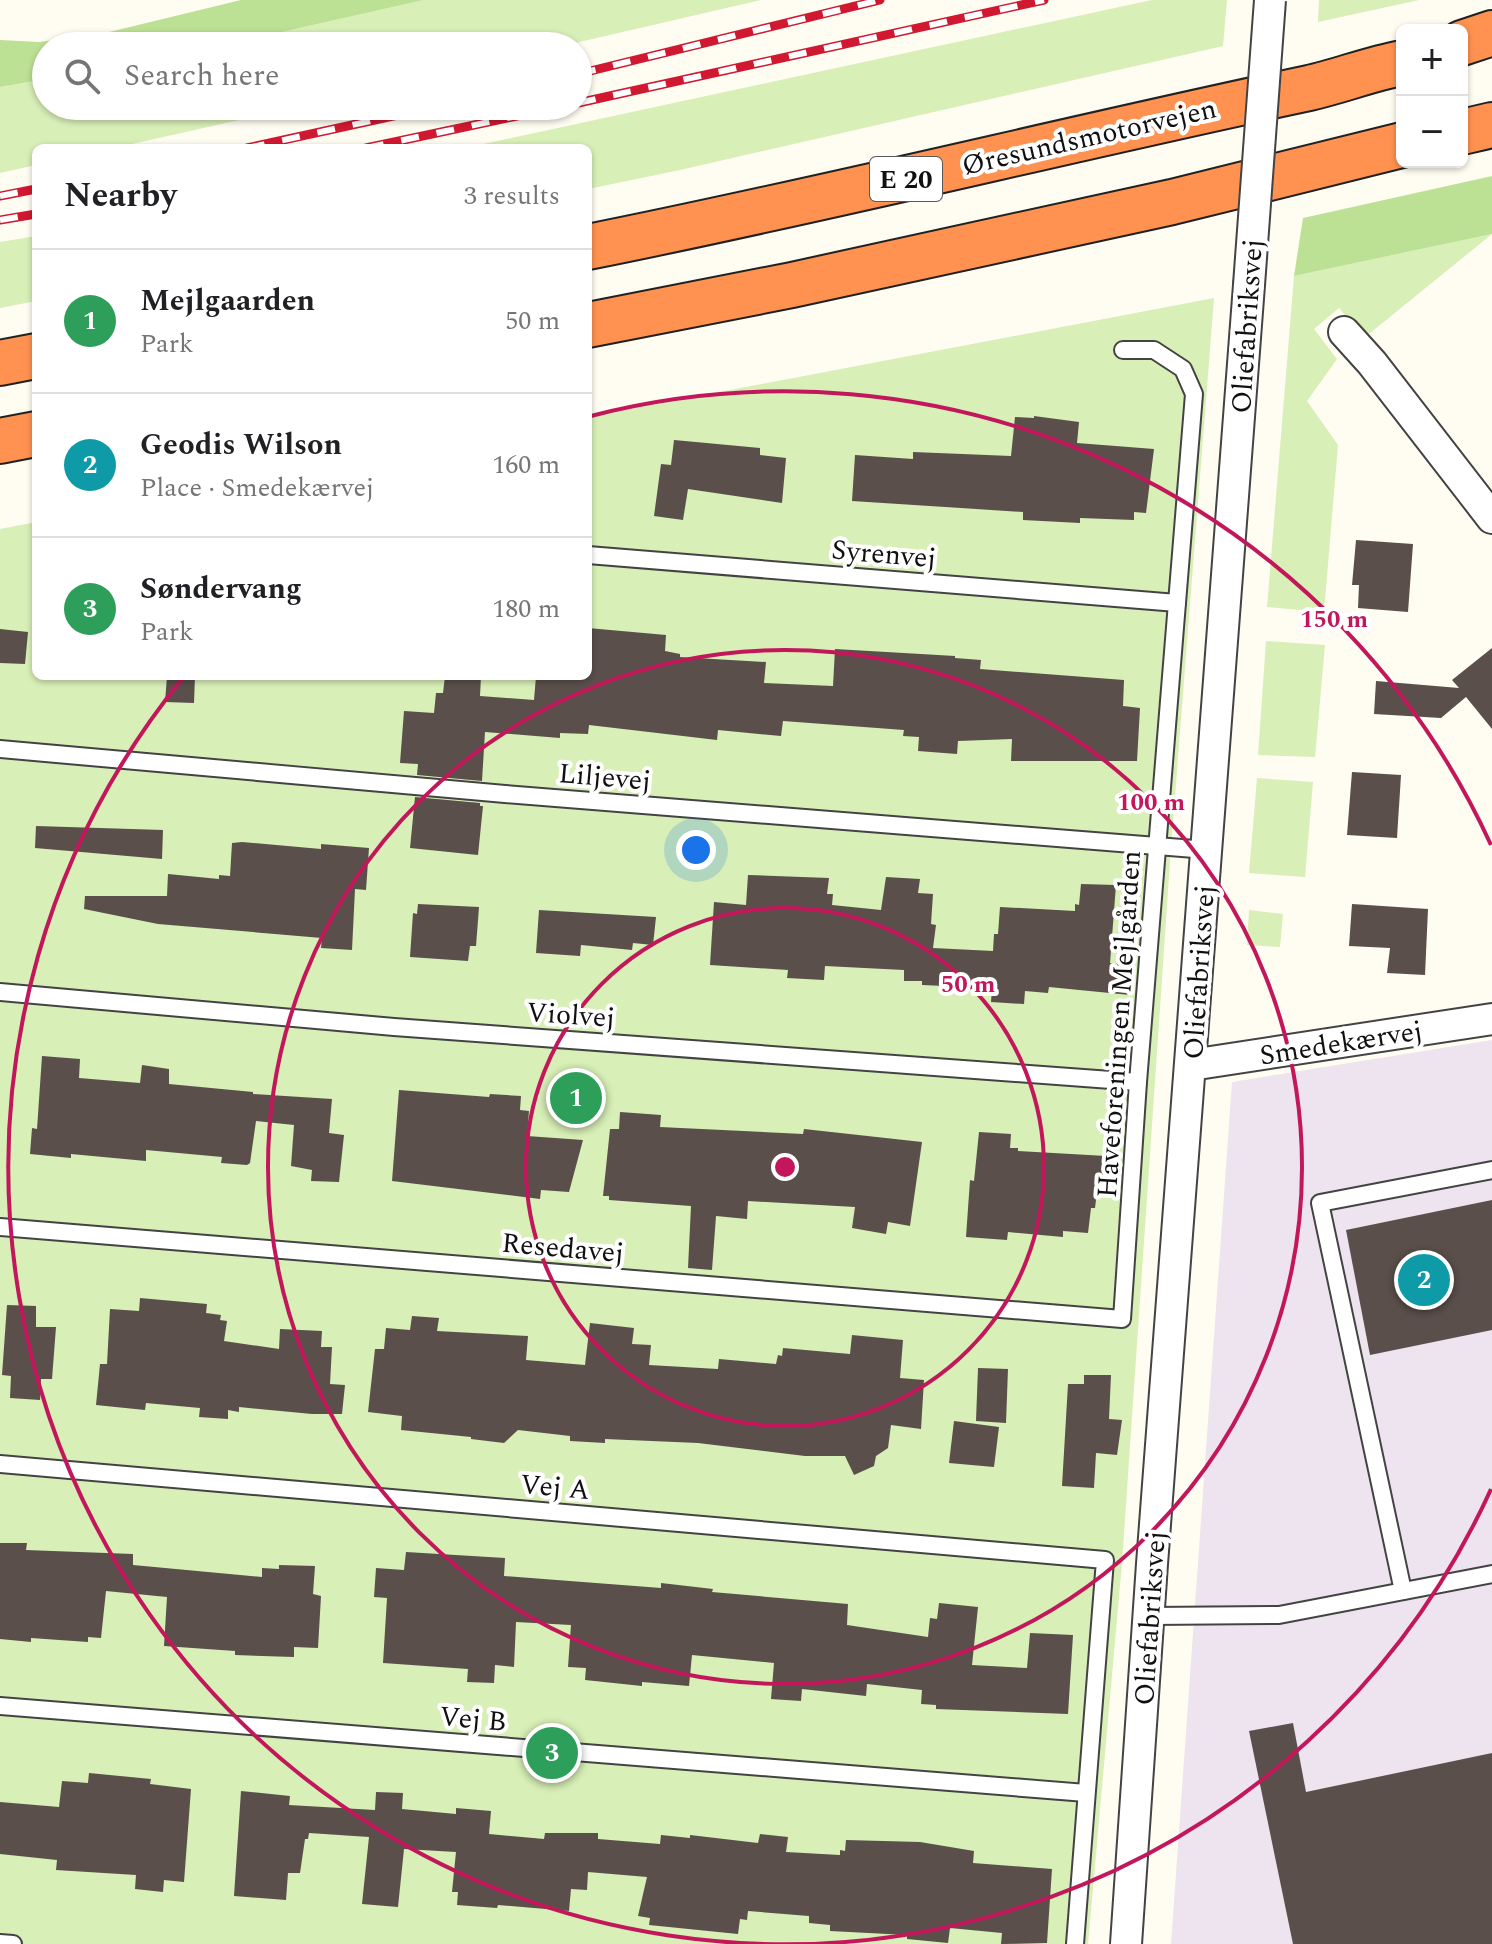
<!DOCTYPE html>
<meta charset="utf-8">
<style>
body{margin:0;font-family:Spectral,serif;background:#f2f2f2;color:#202124}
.controls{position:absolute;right:24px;top:24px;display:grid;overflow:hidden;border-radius:12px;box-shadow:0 2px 6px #0004}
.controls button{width:72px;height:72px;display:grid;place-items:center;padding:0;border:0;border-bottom:2px solid #e0e0e0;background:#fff;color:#202124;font:40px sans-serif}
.you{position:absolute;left:696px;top:850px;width:28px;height:28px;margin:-20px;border:6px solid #fff;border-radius:50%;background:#1a73e8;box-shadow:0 0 0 12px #1a73e833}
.badge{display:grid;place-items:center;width:52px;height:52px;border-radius:50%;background:#d01830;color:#fff;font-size:26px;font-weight:700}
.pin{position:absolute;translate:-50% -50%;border:4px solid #fff;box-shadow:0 2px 8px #0006}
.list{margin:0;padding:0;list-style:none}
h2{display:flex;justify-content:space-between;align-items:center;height:104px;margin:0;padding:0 32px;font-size:34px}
h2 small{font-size:26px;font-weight:400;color:#757577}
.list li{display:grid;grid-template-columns:52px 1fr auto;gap:24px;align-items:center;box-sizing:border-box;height:144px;padding:0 32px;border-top:2px solid #e0e0e0}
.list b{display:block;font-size:30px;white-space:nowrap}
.list p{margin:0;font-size:26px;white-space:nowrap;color:#757577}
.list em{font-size:26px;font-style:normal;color:#757577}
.icon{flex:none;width:44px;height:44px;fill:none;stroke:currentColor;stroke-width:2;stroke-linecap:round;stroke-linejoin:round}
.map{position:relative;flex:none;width:1492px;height:1944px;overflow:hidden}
.search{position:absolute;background:#fff;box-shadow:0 2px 6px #0004;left:32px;top:32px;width:560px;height:88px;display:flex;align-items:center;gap:20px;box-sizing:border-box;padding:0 28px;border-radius:44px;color:#757577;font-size:30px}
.panel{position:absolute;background:#fff;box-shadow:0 2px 6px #0004;left:32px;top:144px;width:560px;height:536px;border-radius:12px}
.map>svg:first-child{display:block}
.industrial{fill:#ede4ef}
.green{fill:#d8efb7}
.forest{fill:#bde194}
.building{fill:#5a4f4b}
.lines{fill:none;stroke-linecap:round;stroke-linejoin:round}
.service-casing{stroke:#434343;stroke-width:20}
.minor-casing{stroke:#434343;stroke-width:34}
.motorway-casing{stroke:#212121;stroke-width:48}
.service{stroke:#fff;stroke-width:16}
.minor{stroke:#fff;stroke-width:30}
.motorway{stroke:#ff9250;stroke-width:44}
.rail-casing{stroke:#d01830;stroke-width:9}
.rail{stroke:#fff;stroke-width:6;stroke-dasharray:18;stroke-linecap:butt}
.minor-bridge-casing{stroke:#434343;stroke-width:34;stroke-linecap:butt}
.minor-bridge{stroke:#fff;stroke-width:30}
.ring{fill:none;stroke:#c2185b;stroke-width:4}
.labels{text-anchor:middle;stroke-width:8;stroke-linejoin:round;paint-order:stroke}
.shield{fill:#fff;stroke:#585858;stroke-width:2}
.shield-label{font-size:26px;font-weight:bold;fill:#101010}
.street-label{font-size:28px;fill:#101010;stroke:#fff}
.centre{fill:#c2185b;stroke:#fff;stroke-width:4}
.ring-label{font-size:24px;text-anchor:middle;font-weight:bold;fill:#c2185b;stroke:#fff;stroke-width:8;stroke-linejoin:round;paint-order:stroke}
</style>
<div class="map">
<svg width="1492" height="1944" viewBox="0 0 1492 1944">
<rect width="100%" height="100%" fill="#fffcf2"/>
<path class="industrial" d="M1492,1040V1944H1171L1232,1082Z"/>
<g class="green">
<path d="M424,0H761L562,46H219Z"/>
<path d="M1152,0H1227L1223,46L680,170L588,189V148H465Z"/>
<path d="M1319,0H1419L1318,22Z"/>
<path d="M46,79V106H302L114,148H36V165L0,173V87Z"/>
<path d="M1492,234L1364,338L1339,308L1314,329L1337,359L1307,401L1338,445L1324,612L1267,607L1294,276Z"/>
<path d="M36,236V301L0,308V242Z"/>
<path d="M1214,298L1171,847L1122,1563L1088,1944H0V529L36,522V676H588V417Z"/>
<path d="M1266,641L1325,645L1315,757L1258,755Z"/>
<path d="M1257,778L1313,782L1305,877L1249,873Z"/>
<path d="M1249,910L1283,914L1280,947L1247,945Z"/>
</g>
<g class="forest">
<path d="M241,0H424L219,46H46V79L0,87V40L39,42L101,34Z"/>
<path d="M1492,176V234L1294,276L1303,218Z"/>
</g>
<g class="building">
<path d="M1034,416L1079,422L1077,443L1154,449L1146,513L1134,512V520L1080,518V523L1023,520V512L852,501L855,455L913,459V452L1011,456L1015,417L1034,418Z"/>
<path d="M674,440L760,448V455L786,458L782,503L688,489L683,520L654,516L661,464L671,465Z"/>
<path d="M1356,540L1413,544L1408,612L1358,608L1359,585H1352Z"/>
<path d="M588,628L666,635L665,651L680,654V657L766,662L764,683L833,686L835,649L955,656V658L981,660L980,669L1124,680L1123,706L1140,708L1137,761H1011L1012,739L958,741L957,754L918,751L919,737L903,736L904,730L783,721L781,736L718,730L717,740L589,725L588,734L560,733V738L485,732L482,781L417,775L418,764L400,763L404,711L434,713L436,693H443L445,676H481L480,696L534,700L536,676H588Z"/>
<path d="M0,629L28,632L25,664L0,663Z"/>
<path d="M1492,648V729L1466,697L1441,718L1374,714L1376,681L1459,688L1452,680Z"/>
<path d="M167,676H195L194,703L165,702Z"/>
<path d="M1352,772L1401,775L1397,838L1347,835Z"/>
<path d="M415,797L480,803V806H483L478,855L410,848Z"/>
<path d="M36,826L163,830L162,859L35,848Z"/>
<path d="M242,842L321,849V844L369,848L366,890L355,889L352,950L321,948L322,938L158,924L84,909L85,896H167L168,874L219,879V875L230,876L232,843Z"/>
<path d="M748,875L829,878L827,894H833L832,905L881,910L886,877L920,879L918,893L933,894L931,924L936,925L933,948L993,951L994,934H998L1000,907L1075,911V904L1079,905L1081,884L1116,885L1110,963L1132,965L1130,995L1049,987L1048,993L1025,991L1024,1004L991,1002L992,988L922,985V981H904V970L825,966L824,980L787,978L788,970L710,965L714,902L746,905Z"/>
<path d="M418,904L479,907L476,946H470L468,961L410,957L413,913L417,914Z"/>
<path d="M1352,904L1428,909L1425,975L1387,973L1390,948L1349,946Z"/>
<path d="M539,910L656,917L653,945L633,943L632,950L581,945L580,956L536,953Z"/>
<path d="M42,1056L80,1059L79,1078L140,1083L142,1065L169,1069V1084L253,1092V1094L332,1099L329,1133L344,1135L339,1182L311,1181L312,1170L291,1166L294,1125L256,1121L250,1163L247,1165L221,1163L222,1157L146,1150V1161L71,1154V1158L30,1154L32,1128L37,1129Z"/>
<path d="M399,1090L489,1097L490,1094L521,1096L520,1110L529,1111L527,1136L583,1140L569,1192L541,1190L540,1199L392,1181Z"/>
<path d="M620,1112L661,1115L660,1127L803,1134L804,1129L922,1142L910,1226L888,1222L886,1234L852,1228L855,1207L748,1201L747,1219L716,1216L712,1270L688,1268L691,1206L609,1200V1196H603L610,1129H619Z"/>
<path d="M979,1132L1011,1134L1010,1148H1018V1151L1106,1156L1104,1185L1098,1184L1095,1208H1091L1088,1233L1063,1231V1237L1008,1232L1007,1240L966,1237L970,1180L974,1181Z"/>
<path d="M1492,1200V1330L1370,1355L1346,1230Z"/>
<path d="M140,1298L207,1304L206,1313L221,1315L220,1320L227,1321L224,1341L279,1349L280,1329L322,1331L321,1347H332L330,1384L345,1385L342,1414H312L239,1407V1412L228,1410V1419L199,1417L200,1408L146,1403L145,1410L96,1405L100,1364H107L110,1309L139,1311Z"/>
<path d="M7,1305L36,1306V1327H56L52,1379H41L40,1400L10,1398L11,1376L2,1375Z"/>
<path d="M412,1316L439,1318L437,1331L528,1336L526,1360L585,1365L590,1323L634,1328L632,1344L651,1345L649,1365L718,1369L719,1359L776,1364L778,1355L782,1356L783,1348L850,1354L852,1335L903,1340L900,1378L924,1380L921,1429L891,1425L888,1448L876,1456L874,1466L854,1475L845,1456H805L698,1443L605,1439V1443L570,1441V1436L518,1430L504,1443L471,1439V1437L401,1430L402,1416L368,1412L375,1349H384L386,1328L410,1330Z"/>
<path d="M978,1368L1008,1369L1006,1423L976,1421Z"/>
<path d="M1084,1375H1111L1109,1419L1122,1420L1117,1455L1096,1453L1094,1488L1062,1486L1068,1384H1084Z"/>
<path d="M954,1421L999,1427L994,1467L949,1463Z"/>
<path d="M0,1543H27L26,1550L133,1554V1565L262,1577V1568L279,1569V1565L315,1566L313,1594L321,1596L318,1648L294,1647V1657L235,1655V1651L164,1646L167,1597L106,1591L101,1638L88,1637V1642L31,1638V1642L0,1639Z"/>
<path d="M406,1552L505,1558L504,1576L661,1588V1583L713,1589L712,1592L848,1604L847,1625L928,1637L930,1618L937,1619L939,1603L978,1607L972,1665L1027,1668L1030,1633L1073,1635L1068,1714L936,1709V1705L921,1704L922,1690L867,1684L866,1696L802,1689L801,1701L771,1699L774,1663L692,1655L689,1686L642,1682V1686L585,1680L586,1668L568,1667L571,1625L516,1622L514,1667L495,1665L494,1683L467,1682L468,1669L383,1663L387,1598L374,1597L376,1568L404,1570Z"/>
<path d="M1293,1723L1306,1792L1492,1753V1944H1293L1249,1731Z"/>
<path d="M89,1773L151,1779L150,1784L191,1789L184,1882L164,1880L163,1892L135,1889L136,1875L56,1870L57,1860L0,1854V1802L59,1807L62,1781L88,1783Z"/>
<path d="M241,1791L290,1796L289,1805L375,1810L376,1792L403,1793L402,1809L456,1814V1808L491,1811L489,1834L544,1839L545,1833H598V1839L660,1844L661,1835L690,1838V1835L758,1843L760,1834L788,1837L786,1852L840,1855V1850L845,1851L846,1840L920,1842L974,1851L973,1863L1052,1869L1047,1943L1001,1944L1002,1933L950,1928L948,1943L907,1939V1935L830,1931V1925L809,1923V1916L748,1911L747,1920L740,1919L738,1934L649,1925L650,1918L638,1916L647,1877L588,1872L587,1890L571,1889L569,1911L498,1905L497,1908L457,1905L458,1892H452L456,1852L404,1849L398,1907L362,1904L369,1837L309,1833L308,1839H305L300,1873H288L286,1900L234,1896Z"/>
</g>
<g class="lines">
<g class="service-casing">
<g id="service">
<path d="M588,555L1177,603"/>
<path d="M0,749L505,794L1207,850"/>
<path d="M0,992L394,1027L1138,1082"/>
<path d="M0,1227L1122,1319L1138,1082L1194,394L1183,369L1154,350H1123"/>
<path d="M0,1464L1105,1560L1075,1944"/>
<path d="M1403,1591L1320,1203L1492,1170"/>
<path d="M1150,1616L1279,1615L1492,1574"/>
<path d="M0,1706L1086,1793"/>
<path d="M0,1943L13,1944"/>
</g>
</g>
<g class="minor-casing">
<g id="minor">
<path d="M1344,332L1372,363L1492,518"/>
<path d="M1191,1065L1492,1019"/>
<path d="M1126,1944L1152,1564L1249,285"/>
</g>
</g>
<g class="motorway-casing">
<g id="motorway">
<path d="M1462,43L1492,33"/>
<path d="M1462,132L1492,125"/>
<path d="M588,247C829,199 1068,139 1309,88C1340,81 1370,69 1402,63"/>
<path d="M588,325L792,285L1172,202L1402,145"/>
<path d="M0,363L36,356"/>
<path d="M0,441L36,434"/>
</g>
</g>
<use href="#service" class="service"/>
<use href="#minor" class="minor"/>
<use href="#motorway" class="motorway"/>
<g class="rail-casing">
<g id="rail">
<path d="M578,74L880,0"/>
<path d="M578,103L1044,0"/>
<path d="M247,148L439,106"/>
<path d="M366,148L564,106"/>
<path d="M0,196L36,189"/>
<path d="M0,220L36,214"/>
</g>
</g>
<use href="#rail" class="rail"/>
<g class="minor-bridge-casing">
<path id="minor-bridge" d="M1249,285L1270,0"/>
</g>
<use href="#minor-bridge" class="minor-bridge"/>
</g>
<g class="ring">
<circle cx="785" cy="1167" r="259"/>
<circle cx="785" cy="1167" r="517"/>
<path d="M1491 1489A776 776 0 1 1 182 679M591 416A776 776 0 0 1 1491 845"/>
</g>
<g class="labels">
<rect class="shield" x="870" y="157" width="72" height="44" rx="6"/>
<g class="shield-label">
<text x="906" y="188">E 20</text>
</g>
<g class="street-label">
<text transform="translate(1089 136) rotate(-13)" y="10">Øresundsmotorvejen</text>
<text transform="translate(1246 326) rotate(-86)" y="10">Oliefabriksvej</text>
<text transform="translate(884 553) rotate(5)" y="10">Syrenvej</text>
<text transform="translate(605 776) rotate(5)" y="10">Liljevej</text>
<text transform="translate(1198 972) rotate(-86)" y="10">Oliefabriksvej</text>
<text transform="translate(571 1014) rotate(4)" y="10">Violvej</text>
<text transform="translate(1118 1024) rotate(-86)" y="10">Haveforeningen Mejlgården</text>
<text transform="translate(1341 1042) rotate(-9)" y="10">Smedekærvej</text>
<text transform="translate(563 1247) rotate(5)" y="10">Resedavej</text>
<text transform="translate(555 1486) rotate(5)" y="10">Vej A</text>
<text transform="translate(1149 1618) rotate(-86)" y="10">Oliefabriksvej</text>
<text transform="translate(473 1718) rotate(5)" y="10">Vej B</text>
</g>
</g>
<circle cx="785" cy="1167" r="12" class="centre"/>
<g class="ring-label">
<text x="1334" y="627">150 m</text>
<text x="1151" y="810">100 m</text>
<text x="968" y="992">50 m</text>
</g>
</svg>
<div class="controls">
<button>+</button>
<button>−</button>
</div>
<div class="you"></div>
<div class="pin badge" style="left:576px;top:1098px;background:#2e9e5b">1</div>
<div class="pin badge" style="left:1424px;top:1280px;background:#0f9aa8">2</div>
<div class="pin badge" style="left:552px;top:1753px;background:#2e9e5b">3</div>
<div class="search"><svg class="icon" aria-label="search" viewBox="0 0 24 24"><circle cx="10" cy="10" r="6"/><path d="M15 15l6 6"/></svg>Search here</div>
<section class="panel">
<h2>Nearby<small>3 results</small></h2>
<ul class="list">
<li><span class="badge" style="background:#2e9e5b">1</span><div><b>Mejlgaarden</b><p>Park</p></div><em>50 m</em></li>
<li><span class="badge" style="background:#0f9aa8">2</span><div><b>Geodis Wilson</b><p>Place · Smedekærvej</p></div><em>160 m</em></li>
<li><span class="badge" style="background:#2e9e5b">3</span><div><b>Søndervang</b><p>Park</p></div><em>180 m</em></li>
</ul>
</section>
</div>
